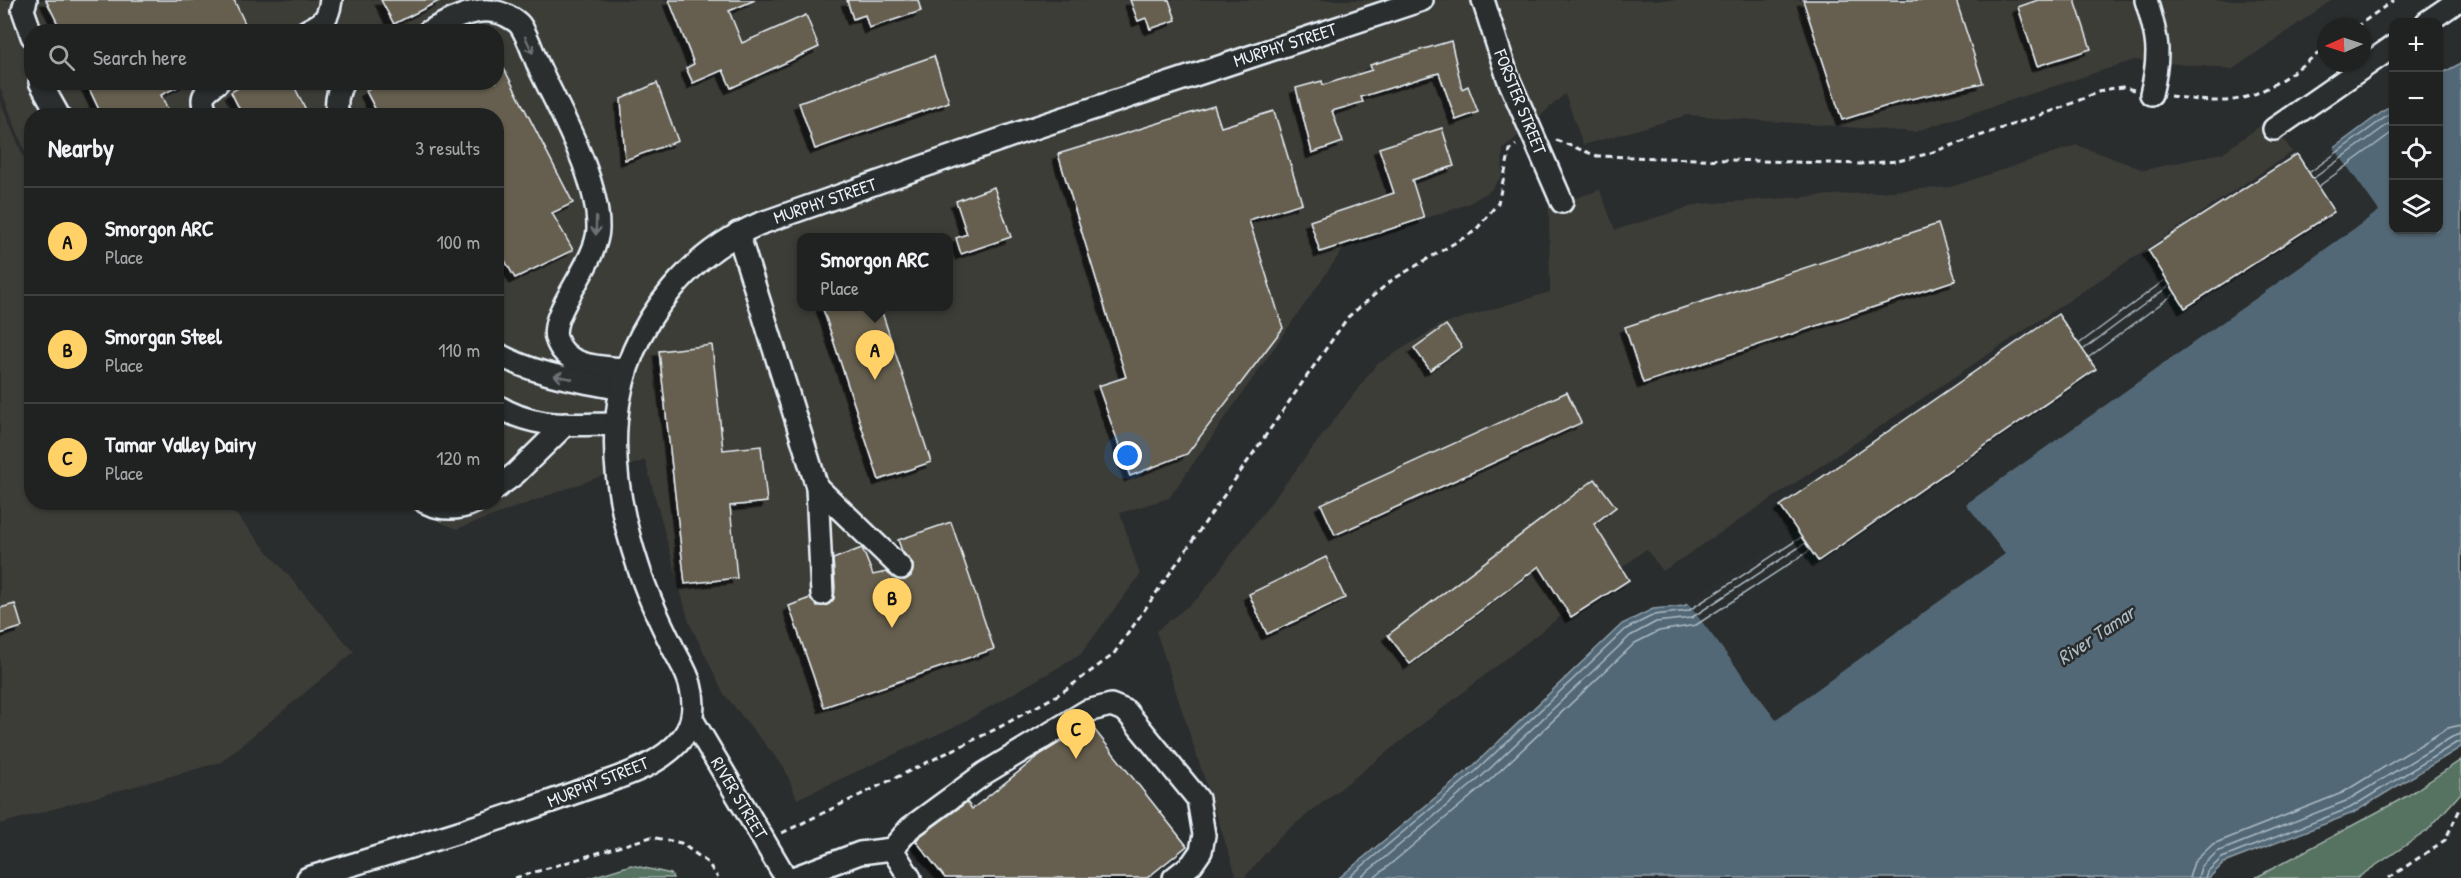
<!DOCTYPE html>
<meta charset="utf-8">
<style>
body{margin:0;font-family:"Patrick Hand",sans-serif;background:#2d2f2f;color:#f1f3f6}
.controls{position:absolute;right:18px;top:18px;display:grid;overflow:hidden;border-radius:12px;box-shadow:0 2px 4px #0004}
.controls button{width:54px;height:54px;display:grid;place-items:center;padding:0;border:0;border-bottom:2px solid #3d3f40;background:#202222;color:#f1f3f6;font:30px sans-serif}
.compass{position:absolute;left:2317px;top:18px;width:54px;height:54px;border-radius:50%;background:#202222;box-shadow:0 2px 4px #0004;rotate:267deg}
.you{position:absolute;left:1128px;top:456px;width:21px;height:21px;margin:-15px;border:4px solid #fff;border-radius:50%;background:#1a73e8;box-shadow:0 0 0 9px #1a73e833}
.badge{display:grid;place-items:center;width:39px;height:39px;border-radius:50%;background:#ffd166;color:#111;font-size:20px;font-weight:700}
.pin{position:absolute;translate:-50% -50px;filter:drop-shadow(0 2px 3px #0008)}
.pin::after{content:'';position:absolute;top:32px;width:21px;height:18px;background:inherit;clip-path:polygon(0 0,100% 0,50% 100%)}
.popup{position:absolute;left:797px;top:233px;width:156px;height:78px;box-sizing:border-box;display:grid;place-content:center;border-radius:12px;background:#202222;filter:drop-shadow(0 2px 4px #0005);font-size:20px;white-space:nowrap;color:#a2a4a5}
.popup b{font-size:22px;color:#f1f3f6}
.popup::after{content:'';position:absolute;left:50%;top:100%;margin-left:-12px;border:12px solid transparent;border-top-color:#202222}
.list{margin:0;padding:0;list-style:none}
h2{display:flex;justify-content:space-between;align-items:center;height:78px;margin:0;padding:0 24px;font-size:26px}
h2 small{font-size:20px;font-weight:400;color:#a2a4a5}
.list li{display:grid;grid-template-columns:39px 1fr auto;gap:18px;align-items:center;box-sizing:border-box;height:108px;padding:0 24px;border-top:2px solid #3d3f40}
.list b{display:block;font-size:22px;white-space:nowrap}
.list p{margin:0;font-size:20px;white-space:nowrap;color:#a2a4a5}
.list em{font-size:20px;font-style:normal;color:#a2a4a5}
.icon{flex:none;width:33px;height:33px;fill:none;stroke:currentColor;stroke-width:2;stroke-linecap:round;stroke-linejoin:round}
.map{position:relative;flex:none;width:2461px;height:878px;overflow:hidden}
.search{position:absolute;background:#202222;box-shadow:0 2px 4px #0004;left:24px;top:24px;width:480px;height:66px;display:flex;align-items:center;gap:15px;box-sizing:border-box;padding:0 21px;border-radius:24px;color:#a2a4a5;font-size:22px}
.panel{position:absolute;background:#202222;box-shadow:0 2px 4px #0004;left:24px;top:108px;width:480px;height:402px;border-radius:24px}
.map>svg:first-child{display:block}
.built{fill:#3c3c38;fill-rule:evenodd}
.green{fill:#577260;stroke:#a0b2ac;stroke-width:1.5}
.water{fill:#526876;stroke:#8e9faa;stroke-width:1.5}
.pier{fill:#2a2d2e}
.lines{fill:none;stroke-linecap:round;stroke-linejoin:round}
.shore{stroke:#acbac4;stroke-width:1.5}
.building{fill:#665f4f;stroke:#e8f1f8;stroke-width:1.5;filter:url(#shadow)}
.minor-casing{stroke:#e8f1f8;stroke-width:26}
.path{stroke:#e8f1f8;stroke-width:3;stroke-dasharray:6 4.5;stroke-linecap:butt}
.minor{stroke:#2a2d2e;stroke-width:21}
.oneway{stroke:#6c7275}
.labels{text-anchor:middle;stroke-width:5;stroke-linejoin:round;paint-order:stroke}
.street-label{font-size:18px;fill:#e8f1f8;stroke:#2a2d2e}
.water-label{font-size:20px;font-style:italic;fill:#acbac4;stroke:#2a2d2e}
</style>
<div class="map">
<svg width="2461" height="878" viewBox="0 0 2461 878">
<defs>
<filter id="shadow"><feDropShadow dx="-5.5" dy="5.5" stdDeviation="0" flood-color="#0009"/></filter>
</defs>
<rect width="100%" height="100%" fill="#2a2d2e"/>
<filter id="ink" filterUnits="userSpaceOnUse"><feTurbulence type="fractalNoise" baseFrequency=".0167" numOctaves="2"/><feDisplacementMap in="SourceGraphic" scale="12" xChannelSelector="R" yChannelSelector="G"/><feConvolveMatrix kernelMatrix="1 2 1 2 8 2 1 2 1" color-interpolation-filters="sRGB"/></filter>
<g filter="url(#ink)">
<g class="built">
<path d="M0,0H2332L2233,69L2134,60L1914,132L1688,115L1583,145L1565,94L1503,149L1502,176L1490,191L1468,204L1346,245L1169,498L1120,513L1140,575L1080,655L960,724L797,799L784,767L724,694L689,622L645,460L457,529L394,503L496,502V116H32L31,167L0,87ZM32,32H496V82H32ZM802,238H948V306H802Z"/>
<path d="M0,101L31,175L32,502L226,503L354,652L221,762L0,824Z"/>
<path d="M2270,119L2292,152L1663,571L1646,549L1280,836L1244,878H1237L1156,631L1198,598L1376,365L1442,324L1550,292L1549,207L1600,190L1615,230L1700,204L1951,187L2077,145L2144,170L2222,153Z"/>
</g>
<g class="green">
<path d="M2461,760V793L2427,831L2357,878H2255L2407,796Z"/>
<path d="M631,865L671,874L673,878H589Z"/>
</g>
<path class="water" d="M2461,63V747L2353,813L2224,863L2209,878H1339L1472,767L1622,624L1653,609L1684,606L1951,432L2393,104L2394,230H2438L2439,75Z"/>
<path class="pier" d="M2332,145L2379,211L1966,504L2005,554L1776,719L1686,601L1949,430Z"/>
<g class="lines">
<g class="shore">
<path d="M2310,172L2394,111"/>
<path d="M2314,178L2394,120"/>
<path d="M2319,186L2394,131"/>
<path d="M2080,343L2165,280"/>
<path d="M2084,349L2169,286"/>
<path d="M2089,357L2174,294"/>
<path d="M1348,878L1476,771L1626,629L1654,615L1688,611L1800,538"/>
<path d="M1360,878L1481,777L1630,636L1656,622L1691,618L1804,544"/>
<path d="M1374,878L1487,783L1635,643L1659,631L1696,625L1809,551"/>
<path d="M2189,878L2194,862L2213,844L2342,793L2448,728L2461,725"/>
<path d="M2198,878L2201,867L2217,852L2346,801L2452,737L2461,734"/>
<path d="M2205,878L2207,872L2222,858L2350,808L2456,743L2461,742"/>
</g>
</g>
<g class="building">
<path d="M46,0H234L249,32H62Z"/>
<path d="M381,0H441L394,24Z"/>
<path d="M669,0H755L729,11L742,43L806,15L819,47L731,88L723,70L693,83L686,68L694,64Z"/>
<path d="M847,0H918L921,11L869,28L865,15L853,19Z"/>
<path d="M1130,0H1169L1176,20L1150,29L1146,18L1138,21Z"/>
<path d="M1803,0H1956L1983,83L1906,100L1842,120Z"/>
<path d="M2038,0H2075L2091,49L2037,66L2018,7Z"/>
<path d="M1451,41L1462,89L1468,86L1478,112L1456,120L1439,73L1425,77L1361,97L1363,102L1332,111L1343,142L1312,153L1296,88L1322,81L1323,85L1372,70L1370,65Z"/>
<path d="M496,53L573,203L552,213L573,250L515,278L496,245V116H379L366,91L383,82H496Z"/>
<path d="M934,56L949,102L815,149L799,103Z"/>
<path d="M86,82H187L161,95L171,116H102Z"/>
<path d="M248,82H292L309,116H243L231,92Z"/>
<path d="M657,83L678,141L625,160L621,99Z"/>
<path d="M1214,106L1221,127L1274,111L1302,203L1249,220L1283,328L1187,454L1130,476L1098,386L1126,377L1058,154Z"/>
<path d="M1442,128L1454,166L1412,180L1424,218L1320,252L1310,221L1394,193L1379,148Z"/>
<path d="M2297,154L2334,212L2185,308L2148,250Z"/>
<path d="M994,187L1011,237L961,254L956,238L967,234L956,201Z"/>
<path d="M1938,224L1956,280L1643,383L1625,327Z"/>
<path d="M822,306H880L931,462L879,480Z"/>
<path d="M2058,314L2096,369L1818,561L1780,506Z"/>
<path d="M1446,325L1462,347L1430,370L1414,348Z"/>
<path d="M712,345L723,450L761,446L767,502L730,506L737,578L685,584L659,351Z"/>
<path d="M1567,392L1581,423L1335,535L1321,504Z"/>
<path d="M1595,479L1616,507L1594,524L1629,580L1571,617L1539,566L1410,664L1388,635Z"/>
<path d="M951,522L994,649L824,707L789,606L810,598L817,606L829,604L834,599L835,587L833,559L862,548L873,575L886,572L897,580H905L911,576L913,565L902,551L898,540Z"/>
<path d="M1326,557L1345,598L1267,634L1249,594Z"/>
<path d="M15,604L22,627L0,634V608Z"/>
<path d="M1090,724L1187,846L1147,878H945L916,841L919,837L967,802L972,809L1041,754Z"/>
</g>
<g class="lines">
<g class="minor-casing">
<g id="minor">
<path d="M26,0L23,10L32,36"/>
<path d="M1483,0L1508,78L1562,202"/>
<path d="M2146,0C2158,38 2161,54 2151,94"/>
<path d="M2427,22L2459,0"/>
<path d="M305,32C323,22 328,21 331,0"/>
<path d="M428,32C446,22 475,6 496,12C503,13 516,20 520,25C528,36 533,54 539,67C560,112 599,179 598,229C597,263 549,312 556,338C565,368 600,367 625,369"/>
<path d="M40,82L59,116"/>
<path d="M208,116C199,97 202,94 218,82"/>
<path d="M338,116C335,104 337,93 343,82"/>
<path d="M2274,129L2394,46"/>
<path d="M738,233L817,487L822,594"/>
<path d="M496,353C534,375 578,380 620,389"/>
<path d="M496,405C535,430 572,424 616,424"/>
<path d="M817,487L901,568"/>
<path d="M496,488L515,474L566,424"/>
<path d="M425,502C441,510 459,510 475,502"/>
<path d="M692,719L786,878"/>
<path d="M892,849L910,878"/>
<path d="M308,878C397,851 486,825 574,793C609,780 659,769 683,737C694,722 695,702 690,684C687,672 679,660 673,648C660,622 647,595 638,566C605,467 602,372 672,289C697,259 724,239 759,224L1016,134L1422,0"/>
<path d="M793,878L860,853L892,849L910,828L985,773L1087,711L1111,705L1126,711L1198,799L1204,835L1201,851L1192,864L1174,878"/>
</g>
</g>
<g class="path">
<path d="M2356,27L2394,0"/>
<path d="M2170,96C2192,99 2216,104 2239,99C2270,92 2300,66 2326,48"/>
<path d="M1556,140L1597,156L1861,164L1898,161L1927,154L2061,108L2103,90L2122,87L2134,90"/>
<path d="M782,833L998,728L1061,693L1113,655L1348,317L1392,280L1475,231L1498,203L1510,150L1516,145"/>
<path d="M515,878L651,837L681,843L708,863L718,878"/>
<path d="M2389,878L2445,840L2461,807"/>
</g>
<use href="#minor" class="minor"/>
</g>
<defs><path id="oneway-shaft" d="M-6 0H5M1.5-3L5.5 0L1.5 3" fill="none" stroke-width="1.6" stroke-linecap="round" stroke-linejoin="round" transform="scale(1.5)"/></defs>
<g class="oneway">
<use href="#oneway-shaft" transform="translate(529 45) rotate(65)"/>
<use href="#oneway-shaft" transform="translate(596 226) rotate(91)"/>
<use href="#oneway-shaft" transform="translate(563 377) rotate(-169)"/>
</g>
</g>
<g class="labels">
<g class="street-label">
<text transform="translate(1285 45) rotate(-18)" y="6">MURPHY STREET</text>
<text transform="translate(1520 102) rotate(68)" y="6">FORSTER STREET</text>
<text transform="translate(825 201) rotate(-19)" y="6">MURPHY STREET</text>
<text transform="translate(598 782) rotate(-22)" y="6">MURPHY STREET</text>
<text transform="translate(739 798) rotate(59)" y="6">RIVER STREET</text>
</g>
<g class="water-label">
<text transform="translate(2096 635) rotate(-34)" y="7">River Tamar</text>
</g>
</g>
</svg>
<div class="controls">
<button>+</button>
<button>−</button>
<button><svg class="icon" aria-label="locate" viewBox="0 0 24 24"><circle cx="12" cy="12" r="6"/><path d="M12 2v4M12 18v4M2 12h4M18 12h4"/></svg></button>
<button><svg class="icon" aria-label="layers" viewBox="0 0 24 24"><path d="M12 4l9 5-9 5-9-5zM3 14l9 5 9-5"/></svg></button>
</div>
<svg class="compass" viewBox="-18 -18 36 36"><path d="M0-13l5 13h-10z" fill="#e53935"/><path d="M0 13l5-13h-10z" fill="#a2a4a5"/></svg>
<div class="you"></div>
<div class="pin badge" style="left:875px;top:380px">A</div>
<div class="popup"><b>Smorgon ARC</b>Place</div>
<div class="pin badge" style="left:892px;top:628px">B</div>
<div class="pin badge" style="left:1076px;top:759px">C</div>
<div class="search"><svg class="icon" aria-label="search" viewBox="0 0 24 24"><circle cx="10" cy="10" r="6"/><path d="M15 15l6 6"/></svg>Search here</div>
<section class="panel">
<h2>Nearby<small>3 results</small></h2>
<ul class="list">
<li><span class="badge">A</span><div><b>Smorgon ARC</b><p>Place</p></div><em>100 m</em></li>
<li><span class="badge">B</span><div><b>Smorgan Steel</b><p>Place</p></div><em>110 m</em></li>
<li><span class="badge">C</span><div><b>Tamar Valley Dairy</b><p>Place</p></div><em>120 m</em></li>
</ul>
</section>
</div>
